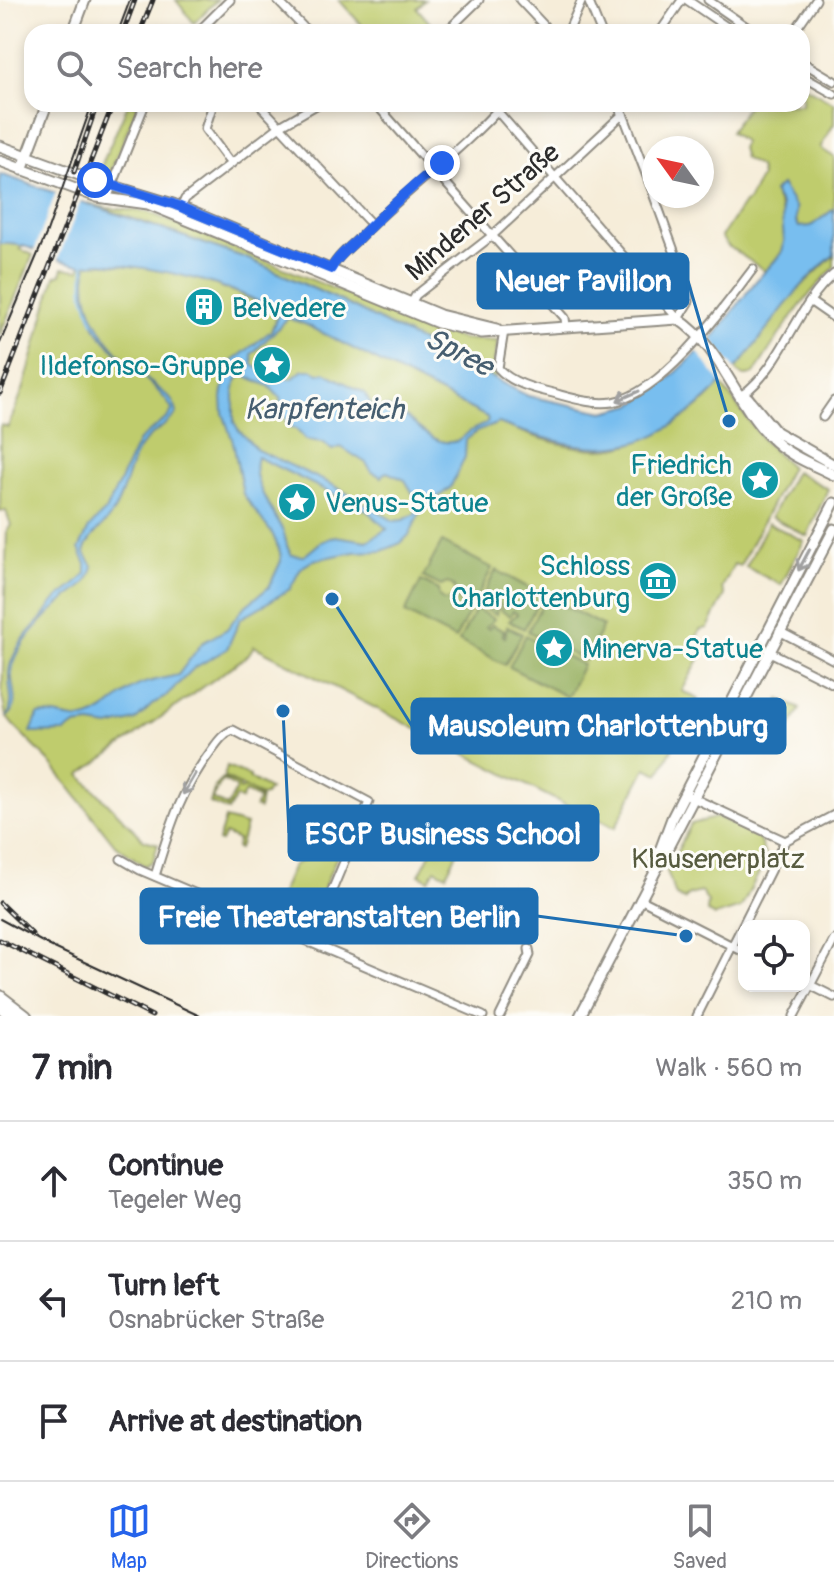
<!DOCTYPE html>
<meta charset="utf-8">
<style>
body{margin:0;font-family:Pangolin,sans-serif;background:#f2f2f3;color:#2b2b33}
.controls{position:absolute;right:24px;bottom:24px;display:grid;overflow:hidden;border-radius:16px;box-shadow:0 4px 12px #0003}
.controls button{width:72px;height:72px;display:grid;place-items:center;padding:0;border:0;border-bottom:2px solid #e1e1e2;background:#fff;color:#2b2b33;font:40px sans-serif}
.compass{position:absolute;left:642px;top:136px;width:72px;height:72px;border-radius:50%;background:#fff;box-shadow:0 4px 12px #0003;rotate:303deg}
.stop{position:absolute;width:24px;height:24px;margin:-18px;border:6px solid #2563eb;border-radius:50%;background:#fff}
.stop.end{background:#2563eb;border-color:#fff;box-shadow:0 2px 8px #0008}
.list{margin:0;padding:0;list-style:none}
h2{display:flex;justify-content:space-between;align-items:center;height:104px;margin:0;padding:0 32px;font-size:34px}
h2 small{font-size:26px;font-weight:400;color:#7c7c81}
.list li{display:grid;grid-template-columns:52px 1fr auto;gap:24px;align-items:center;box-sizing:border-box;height:120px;padding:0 32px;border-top:2px solid #e1e1e2}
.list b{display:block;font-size:30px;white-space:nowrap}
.list p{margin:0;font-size:26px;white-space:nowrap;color:#7c7c81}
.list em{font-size:26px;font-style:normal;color:#7c7c81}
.icon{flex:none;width:44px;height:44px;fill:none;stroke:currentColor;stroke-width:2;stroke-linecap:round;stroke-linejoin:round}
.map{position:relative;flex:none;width:834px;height:1016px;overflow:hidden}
.search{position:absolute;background:#fff;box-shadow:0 4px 12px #0003;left:24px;right:24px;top:24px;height:88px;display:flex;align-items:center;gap:20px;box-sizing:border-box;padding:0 28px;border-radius:24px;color:#7c7c81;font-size:30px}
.sheet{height:464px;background:#fff}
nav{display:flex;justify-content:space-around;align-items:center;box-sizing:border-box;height:112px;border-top:2px solid #e1e1e2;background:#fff;font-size:22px;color:#7c7c81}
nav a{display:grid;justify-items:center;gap:4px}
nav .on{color:#2563eb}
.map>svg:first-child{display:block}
.green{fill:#bfcc6d;stroke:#757c4c;stroke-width:2}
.forest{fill:#97b060;stroke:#616e46;stroke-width:2}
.water{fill:#78beef;stroke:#52748d;stroke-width:2;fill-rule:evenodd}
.pier{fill:#f6edd9}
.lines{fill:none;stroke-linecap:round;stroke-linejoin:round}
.stream{stroke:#78beef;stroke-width:2}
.minor-casing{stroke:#908c82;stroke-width:11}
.major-casing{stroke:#908c82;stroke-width:13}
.highway-casing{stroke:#908c82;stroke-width:14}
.minor{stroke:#fff;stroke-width:7}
.major{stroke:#fff;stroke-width:9}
.highway{stroke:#fff;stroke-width:10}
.tram{stroke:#2b2b2b;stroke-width:2}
.rail-casing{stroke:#2b2b2b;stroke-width:5}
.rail{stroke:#fdfcf7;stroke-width:2;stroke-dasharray:6;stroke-linecap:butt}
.oneway{stroke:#a0a0a0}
.route{stroke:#2563eb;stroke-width:10}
.labels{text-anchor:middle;stroke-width:6;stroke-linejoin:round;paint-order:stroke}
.street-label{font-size:28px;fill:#2b2b2b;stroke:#fdfcf7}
.culture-label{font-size:28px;fill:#0d838f;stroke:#fdfcf7;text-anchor:start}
.park-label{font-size:28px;fill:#575b3f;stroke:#fdfcf7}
.water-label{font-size:30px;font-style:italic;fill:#465e70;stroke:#fdfcf7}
.leader{fill:none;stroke:#1f6fb2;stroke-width:3}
.callout-dot{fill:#1f6fb2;stroke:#fdfcf7;stroke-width:3}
.callout{fill:#1f6fb2;stroke:#1f6fb2;stroke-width:3}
.callout-label{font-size:30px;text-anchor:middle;font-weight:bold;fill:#fff}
</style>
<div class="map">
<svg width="834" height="1016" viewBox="0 0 834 1016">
<rect width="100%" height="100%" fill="#fdfcf7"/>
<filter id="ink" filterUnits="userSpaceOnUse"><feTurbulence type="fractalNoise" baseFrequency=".0125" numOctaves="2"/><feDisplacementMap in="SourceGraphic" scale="16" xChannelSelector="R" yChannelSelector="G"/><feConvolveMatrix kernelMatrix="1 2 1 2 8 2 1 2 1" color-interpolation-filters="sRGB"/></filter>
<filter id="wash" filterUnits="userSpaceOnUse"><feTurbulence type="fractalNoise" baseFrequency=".006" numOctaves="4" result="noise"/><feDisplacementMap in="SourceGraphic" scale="32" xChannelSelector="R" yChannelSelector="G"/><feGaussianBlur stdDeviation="1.8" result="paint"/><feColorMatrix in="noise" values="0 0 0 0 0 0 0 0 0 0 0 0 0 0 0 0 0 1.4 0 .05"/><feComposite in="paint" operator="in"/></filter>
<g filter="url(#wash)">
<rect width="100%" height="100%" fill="#f6edd9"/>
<g class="green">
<path d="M176,0H217L194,23Z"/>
<path d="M339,0H425L417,8L436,30L431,32H368Z"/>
<path d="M802,85L834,103V124L820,148L834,157V209L811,226L799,227L783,188L781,185L773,192C781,206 790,234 782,251C779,258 770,265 765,271L728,246L721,237L744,203L748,201L761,176L759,167L744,158L741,148L744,142L730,132L749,104H802Z"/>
<path d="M128,104L138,105L110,173L99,171Z"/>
<path d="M88,203L107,208L148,212L431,329L462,339L498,341L493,368L498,374L494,379L341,301L246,258Z"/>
<path d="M12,243L22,244L20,249L33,255L0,335V244Z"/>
<path d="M834,255V268C802,299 777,337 754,374C745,378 741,376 735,369L788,299Z"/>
<path d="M94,263C136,265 180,271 219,286C287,312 351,347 415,380C472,409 536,448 601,449C628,449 652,436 674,423C690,413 710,400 719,384L724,388L764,441L791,467L740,566L734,564L722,588L725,595L708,628L700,630L696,639L706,646L682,691L698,699L659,774L646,768L615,828L599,819L597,821L254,646L248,655L80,775L144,840L158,844L153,861L145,866L115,845L49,761L13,725L6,716L2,697L7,530L11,525L6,511H0V428L1,425L8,427L24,387L55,276L61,274L63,268L79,270L83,265Z"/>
<path d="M795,471L828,489L807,536L771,517Z"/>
<path d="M768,523L804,541L781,585L746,567Z"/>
<path d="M780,699L800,709L788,731L768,721Z"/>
<path d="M227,766L250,776L249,778L269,789L265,795L261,796L224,777Z"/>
<path d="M222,778L239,785L240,790L245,788L261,798L259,809L255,807L259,799L245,792L241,800L236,797L228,811L210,803L214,790L216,791L212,799L227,807L237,788L222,780L218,788L215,787Z"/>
<path d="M325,807L329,809V812L351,823L312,916L281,904L279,898L293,865L305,859L306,847L302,843L308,830L311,831L314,826L311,824L318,811Z"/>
<path d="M718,817L758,836L766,859L741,908L715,916L707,912L708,902L701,892L689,895L684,900L676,896L667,871L691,824Z"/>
<path d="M225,819L246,825L239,849L236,848L238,840L225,834L221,842L218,841Z"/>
<path d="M436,842L457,853L446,875L435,869L429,880L419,875Z"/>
</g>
<g class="forest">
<path d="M442,542L492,568L474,603L456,594L453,585L447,583L441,586L423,577Z"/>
<path d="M496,570L542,595L524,629L509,621L517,614L513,611L510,616L500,610L502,606L498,604L496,615L478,605Z"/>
<path d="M421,581L438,590L439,597L444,601L454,598L472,607L455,639L405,613Z"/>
<path d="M546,596L603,626L585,661L564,650C564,639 555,634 546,641L528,631Z"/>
<path d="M476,609L494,619L486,627L489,629L492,625L504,631L502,635L505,637L507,626L522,634L505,665L459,641Z"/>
<path d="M526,635L544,645V651L549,656L557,657L562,654L583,665L567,697L509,667Z"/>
</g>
<g class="water">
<path d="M0,174L246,258L341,301L528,396L604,412L632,405L667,381L712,339L756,281L782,253L784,241L781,205L773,192L781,185L796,208V222L799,227L811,226L834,209V255C795,286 772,325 741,363C734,372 721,379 717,389C665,439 624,459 553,440C534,435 517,431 499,423L476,432L466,440L465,457L450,488L422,509L409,535L401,543L382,551L354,552L314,560L301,568L290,589L240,619L227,649L194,668L164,698L154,703L136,720L109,727L90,724L74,726L65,732L35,733L31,732L38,715C54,711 72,723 88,718C104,713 116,700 130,690C143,681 161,679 178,675L202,643L227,629L243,608L269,587L281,561L280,552L273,535L243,494L233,442L223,413L222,398L225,377L230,363L271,331L279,313C232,283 157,267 101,263C95,263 89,265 83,265C53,263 31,241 0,244ZM288,318L307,325L487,417L488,422C483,426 477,427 472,430C466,433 463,439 457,441C433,448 415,422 398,411C381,400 376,419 365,393L324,372L319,374L314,370H303L292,379L270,376L253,365L252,354ZM243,375L269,386L280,398L281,407L288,426L296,429L306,440L323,442L332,450L341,447L366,463L372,472L382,477L383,474L387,472L405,480L418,502L415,514L403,520L394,521L331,484L257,450L238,429L234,422V389L238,379ZM257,457L366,510L387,529L367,541L335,536L321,542L304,556L292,555C285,547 287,540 283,531C273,510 249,481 257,457Z"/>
<path d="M84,267L87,268C80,316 114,353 149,381C161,391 174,397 177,413C168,425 154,431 144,442C126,464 126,495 110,517C100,530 89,536 84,552L93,566C89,587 76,590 62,602C52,610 31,632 24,643C19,651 13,661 12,671C10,686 22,707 7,717C18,697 2,681 13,658C20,641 30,630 42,618C48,612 51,603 58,598C68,590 78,585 86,573V564L79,549L89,528L107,509L139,440L167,418L172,411C170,395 110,352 96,328C85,308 84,288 84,267Z"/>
</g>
<g class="pier">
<path d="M57,189L82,198L57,262L34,252Z"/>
<path d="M712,339L738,373L723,386L697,351Z"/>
</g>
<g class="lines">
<path class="stream" d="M84,263L83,293L93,322"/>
</g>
</g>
<g filter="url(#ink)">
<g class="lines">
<g class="minor-casing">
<g id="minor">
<path d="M277,0L308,32"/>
<path d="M520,0L550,32"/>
<path d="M588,0L601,32"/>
<path d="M687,0L734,32"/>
<path d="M708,0L754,32"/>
<path d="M198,32L230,0"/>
<path d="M446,32L479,0"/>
<path d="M568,32L582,0"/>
<path d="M660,32L682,0"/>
<path d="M794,32L816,0"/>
<path d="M802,62L834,81"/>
<path d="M802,76L834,94"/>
<path d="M213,104L205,129L231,164"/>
<path d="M259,104L372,225"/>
<path d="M376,104L565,318L566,326"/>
<path d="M491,104L678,319L689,301L688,289L654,196"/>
<path d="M616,104L623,114L654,195"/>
<path d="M107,199L145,104"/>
<path d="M180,210L185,199L280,126L318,104"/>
<path d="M330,272C336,256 351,247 362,235C407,189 460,152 503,104"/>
<path d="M811,302L834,318"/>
<path d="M410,305L416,295L493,235L623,114"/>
<path d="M504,331L498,368C511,383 535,389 553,393C572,398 593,405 613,402C664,392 723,309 753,269"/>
<path d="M742,395C783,366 796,305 834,274"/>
<path d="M823,417L834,401"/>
<path d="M779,631L834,660"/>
<path d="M768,651L834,684"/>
<path d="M689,796L785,841"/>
<path d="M121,859L140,870L483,1016"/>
<path d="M155,876C170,827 179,794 211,751C217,743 223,733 233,730L369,802L310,943"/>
<path d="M640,899L744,952"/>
<path d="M804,982L834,997"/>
<path d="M500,1016L530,955L529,949"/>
<path d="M697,1016L785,841L834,815"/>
<path d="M794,1016L834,940"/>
</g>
</g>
<g class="major-casing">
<g id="major">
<path d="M73,32L85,0"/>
<path d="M0,146L90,179L173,204L440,315L497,329"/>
<path d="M0,161L97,197L148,204L438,323L482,333L678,319C721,347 735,402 770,437C787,455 812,464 834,475"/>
<path d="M22,170L47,104"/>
<path d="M742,395L748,398L776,432L834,465"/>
<path d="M653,869L672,818L834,503"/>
<path d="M580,1016L834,529"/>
</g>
</g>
<g class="highway-casing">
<g id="highway">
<path d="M0,996L26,1016"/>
<path d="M0,1007L11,1016"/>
</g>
</g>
<use href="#minor" class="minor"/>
<use href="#major" class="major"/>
<use href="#highway" class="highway"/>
<g class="tram">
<path d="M118,32L130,0"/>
<path d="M0,343L47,232L92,104"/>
<path d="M0,919L50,946L200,1016"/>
</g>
<g class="rail-casing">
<g id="rail">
<path d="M123,32L135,0"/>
<path d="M140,32L153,0"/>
<path d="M74,172L97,104"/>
<path d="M0,393L113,104"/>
<path d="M0,903L32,934"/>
<path d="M0,940L152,1016"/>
</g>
</g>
<use href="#rail" class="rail"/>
</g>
<defs><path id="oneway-shaft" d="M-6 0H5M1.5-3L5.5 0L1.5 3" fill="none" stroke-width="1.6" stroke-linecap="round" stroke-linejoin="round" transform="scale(2)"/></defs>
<g class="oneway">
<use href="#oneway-shaft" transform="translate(628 396) rotate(156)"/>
<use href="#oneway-shaft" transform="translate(804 560) rotate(118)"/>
<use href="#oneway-shaft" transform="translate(189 784) rotate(120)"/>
</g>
</g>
<g class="lines" filter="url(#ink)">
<path class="route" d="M95,180L173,204L331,269C337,256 351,247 361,236C387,210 413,185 442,163"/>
</g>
<defs>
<g id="building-disc" transform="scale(2)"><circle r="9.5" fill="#0f9aa8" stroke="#fdfcf7"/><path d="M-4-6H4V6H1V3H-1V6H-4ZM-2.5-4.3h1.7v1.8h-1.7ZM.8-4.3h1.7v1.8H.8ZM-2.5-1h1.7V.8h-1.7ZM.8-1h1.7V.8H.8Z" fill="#fff"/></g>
<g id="sight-disc" transform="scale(2)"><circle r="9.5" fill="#0f9aa8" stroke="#fdfcf7"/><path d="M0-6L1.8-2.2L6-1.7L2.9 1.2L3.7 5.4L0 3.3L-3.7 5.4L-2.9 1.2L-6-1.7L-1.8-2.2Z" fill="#fff"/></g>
<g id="museum-disc" transform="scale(2)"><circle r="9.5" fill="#0f9aa8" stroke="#fdfcf7"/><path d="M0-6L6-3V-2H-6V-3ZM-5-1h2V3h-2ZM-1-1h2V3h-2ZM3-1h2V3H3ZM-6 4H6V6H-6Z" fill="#fff"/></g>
</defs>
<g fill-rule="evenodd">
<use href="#building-disc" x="204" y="307"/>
<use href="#sight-disc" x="272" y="365"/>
<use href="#sight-disc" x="760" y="480"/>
<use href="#sight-disc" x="297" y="502"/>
<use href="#museum-disc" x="658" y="581"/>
<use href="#sight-disc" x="554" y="648"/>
</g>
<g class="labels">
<g class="street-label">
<text transform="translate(482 211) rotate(-41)" y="10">Mindener Straße</text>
</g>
<g class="culture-label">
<text x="232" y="317">Belvedere</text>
<text x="244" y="375" text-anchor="end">Ildefonso-Gruppe</text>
<text x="732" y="474" text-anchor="end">Friedrich<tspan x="732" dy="32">der Große</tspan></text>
<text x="325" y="512">Venus-Statue</text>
<text x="630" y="575" text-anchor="end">Schloss<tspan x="630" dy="32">Charlottenburg</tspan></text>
<text x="582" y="658">Minerva-Statue</text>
</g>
<g class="park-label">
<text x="718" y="868">Klausenerplatz</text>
</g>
<g class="water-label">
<text transform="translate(459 352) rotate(27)" y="10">Spree</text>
<text x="324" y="419">Karpfenteich</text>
</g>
</g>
<path class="leader" d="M729 421L688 281M332 599L412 726M283 711L289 833M686 936L537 916"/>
<g class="callout-dot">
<circle cx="729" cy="421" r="8"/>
<circle cx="332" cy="599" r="8"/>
<circle cx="283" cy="711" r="8"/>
<circle cx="686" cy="936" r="8"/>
</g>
<g class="callout">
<rect x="478" y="254" width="210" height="54" rx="8"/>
<rect x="412" y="699" width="373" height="54" rx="8"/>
<rect x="289" y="806" width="309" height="54" rx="8"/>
<rect x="141" y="889" width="396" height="54" rx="8"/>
</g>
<g class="callout-label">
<text x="583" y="291">Neuer Pavillon</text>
<text x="598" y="736">Mausoleum Charlottenburg</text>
<text x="443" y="844">ESCP Business School</text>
<text x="339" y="927">Freie Theateranstalten Berlin</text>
</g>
</svg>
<div class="controls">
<button><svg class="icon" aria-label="locate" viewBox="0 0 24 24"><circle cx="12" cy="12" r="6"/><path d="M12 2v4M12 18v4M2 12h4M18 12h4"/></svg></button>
</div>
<svg class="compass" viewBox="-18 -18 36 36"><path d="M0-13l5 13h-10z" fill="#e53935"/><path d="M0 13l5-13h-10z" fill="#7c7c81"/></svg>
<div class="stop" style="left:95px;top:180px"></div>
<div class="stop end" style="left:442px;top:163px"></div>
<div class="search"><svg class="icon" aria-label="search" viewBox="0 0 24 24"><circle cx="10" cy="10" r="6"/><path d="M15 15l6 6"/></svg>Search here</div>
</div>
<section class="sheet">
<h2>7 min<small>Walk · 560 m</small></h2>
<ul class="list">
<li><svg class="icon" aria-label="ahead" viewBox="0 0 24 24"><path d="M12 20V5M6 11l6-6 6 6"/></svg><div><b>Continue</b><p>Tegeler Weg</p></div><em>350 m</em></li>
<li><svg class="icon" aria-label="left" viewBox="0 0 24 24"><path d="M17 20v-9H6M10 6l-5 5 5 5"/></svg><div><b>Turn left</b><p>Osnabrücker Straße</p></div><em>210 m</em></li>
<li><svg class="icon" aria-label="arrive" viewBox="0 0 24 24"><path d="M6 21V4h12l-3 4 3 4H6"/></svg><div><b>Arrive at destination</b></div></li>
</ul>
</section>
<nav>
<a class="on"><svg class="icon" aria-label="map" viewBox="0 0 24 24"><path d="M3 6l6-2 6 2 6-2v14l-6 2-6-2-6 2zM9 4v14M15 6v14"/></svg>Map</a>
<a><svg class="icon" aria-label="directions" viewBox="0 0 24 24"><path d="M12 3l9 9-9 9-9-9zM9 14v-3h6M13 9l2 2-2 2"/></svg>Directions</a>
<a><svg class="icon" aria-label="saved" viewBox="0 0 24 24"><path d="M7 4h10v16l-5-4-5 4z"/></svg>Saved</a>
</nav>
